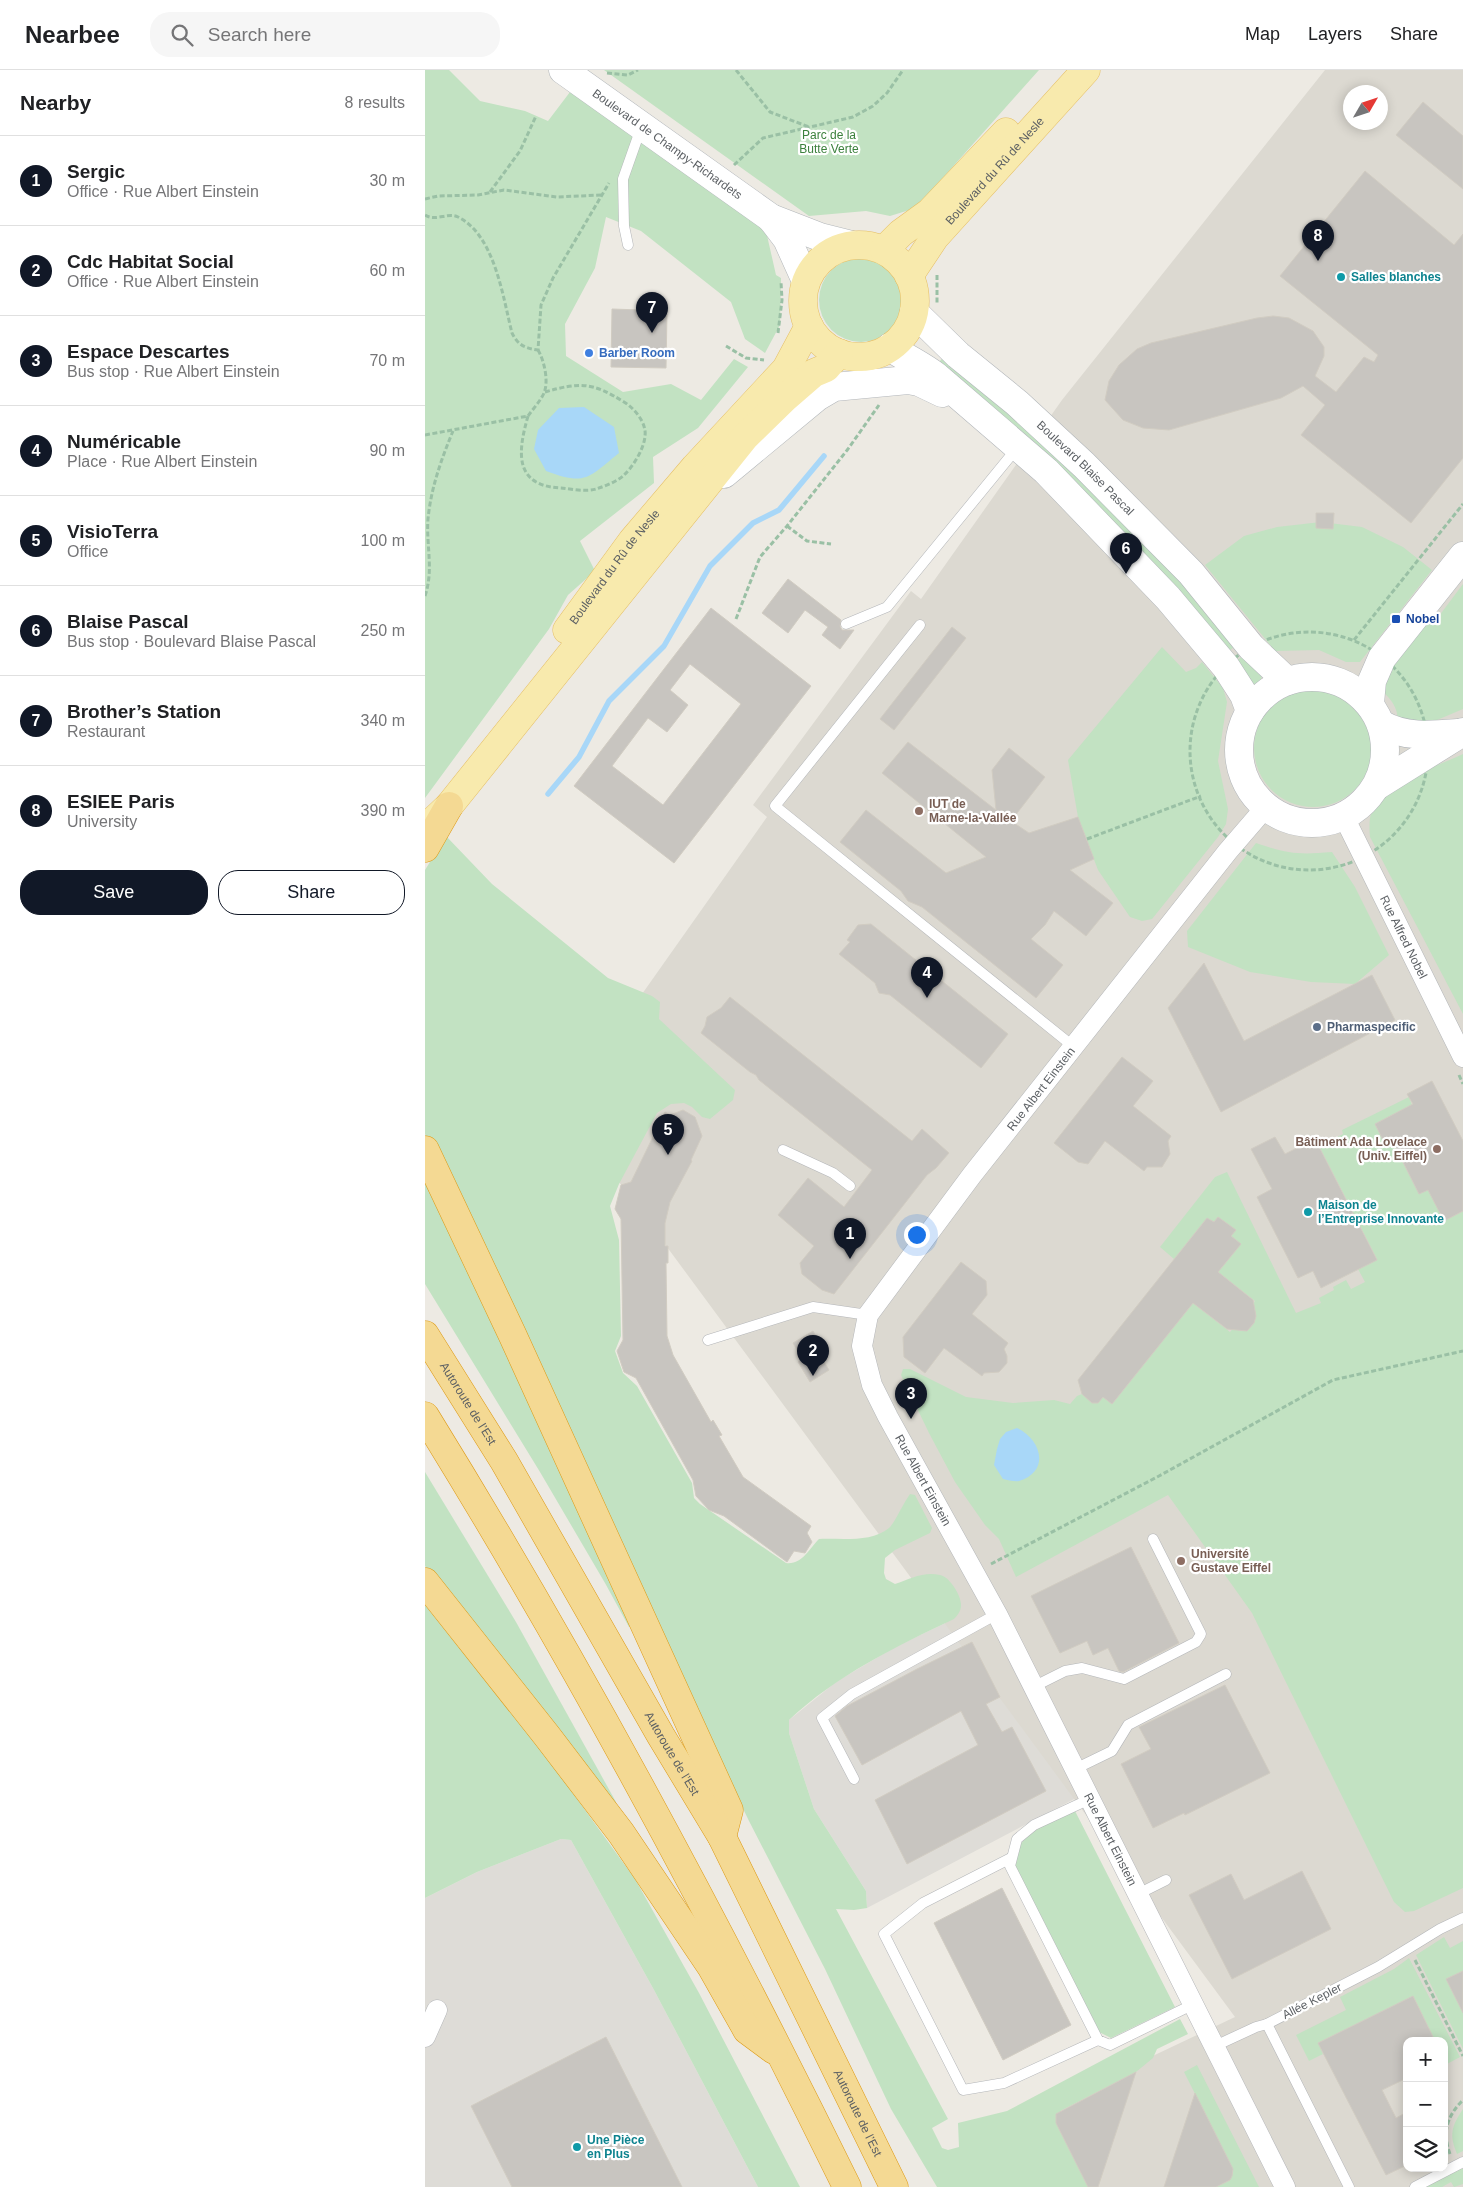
<!DOCTYPE html>
<meta charset="utf-8">
<style>
body{margin:0;font-family:Arial,sans-serif;background:#f6f6f6;color:#202124}
.controls{position:absolute;right:15px;bottom:15px;display:grid;overflow:hidden;border-radius:10px;box-shadow:0 2px 12px #0003}
.controls button{width:45px;height:45px;display:grid;place-items:center;padding:0;border:0;border-bottom:1px solid #e0e0e0;background:#fff;color:#202124;font:25px sans-serif}
.compass{position:absolute;left:918px;top:15px;width:45px;height:45px;border-radius:50%;background:#fff;box-shadow:0 2px 12px #0003;rotate:51deg}
.you{position:absolute;left:491px;top:1164px;width:18px;height:18px;margin:-12px;border:4px solid #fff;border-radius:50%;background:#1a73e8;box-shadow:0 0 0 8px #1a73e833}
.badge{display:grid;place-items:center;width:32px;height:32px;border-radius:50%;background:#111827;color:#fff;font-size:16px;font-weight:700}
.pin{position:absolute;translate:-50% -41px;filter:drop-shadow(0 1px 2px #0008)}
.pin::after{content:'';position:absolute;top:26px;width:18px;height:15px;background:inherit;clip-path:polygon(0 0,100% 0,50% 100%)}
.list{margin:0;padding:0;list-style:none}
h2{display:flex;justify-content:space-between;align-items:center;height:65px;margin:0;padding:0 20px;font-size:21px}
h2 small{font-size:16px;font-weight:400;color:#757577}
.list li{display:grid;grid-template-columns:32px 1fr auto;gap:15px;align-items:center;box-sizing:border-box;height:90px;padding:0 20px;border-top:1px solid #e0e0e0}
.list b{display:block;font-size:19px;white-space:nowrap}
.list p{margin:0;font-size:16px;white-space:nowrap;color:#757577}
.list em{font-size:16px;font-style:normal;color:#757577}
.actions{display:flex;gap:10px;padding:15px 20px}
.actions a{flex:1;padding:11px 0;border:1px solid #111827;border-radius:20px;text-align:center;font-size:18px;color:#111827}
.actions .main{background:#111827;color:#fff}
.icon{flex:none;width:28px;height:28px;fill:none;stroke:currentColor;stroke-width:2;stroke-linecap:round;stroke-linejoin:round}
.map{position:relative;flex:none;width:1038px;height:2117px;overflow:hidden}
header{display:flex;align-items:center;gap:30px;box-sizing:border-box;height:70px;padding:0 25px;background:#fff;border-bottom:1px solid #e0e0e0}
header strong{font-size:24px}
nav{display:flex;gap:28px;margin-inline-start:auto;font-size:18px}
.search{width:350px;height:45px;background:#f6f6f6;display:flex;align-items:center;gap:12px;box-sizing:border-box;padding:0 18px;border-radius:20px;color:#757577;font-size:19px}
main{display:flex}
aside{flex:1;background:#fff}
.map>svg:first-child{display:block}
.industrial{fill:#dedcd7}
.education{fill:#dcd9d1;fill-rule:evenodd}
.green{fill:#c2e2c2}
.water{fill:#a8d7f8}
.lines{fill:none;stroke-linecap:round;stroke-linejoin:round}
.stream{stroke:#a8d7f8;stroke-width:5.5}
.building{fill:#c8c5c0;stroke:#d1ccc2;fill-rule:evenodd}
.lane-casing{stroke:#b4b6b9;stroke-width:11}
.street-casing{stroke:#b4b6b9;stroke-width:21}
.secondary-casing{stroke:#b2b6ba;stroke-width:29}
.primary-casing{stroke:#e5be64;stroke-width:29}
.highway-casing{stroke:#dd9913;stroke-width:29}
.path{stroke:#9ac0a5;stroke-width:3;stroke-dasharray:5 2.5;stroke-linecap:butt}
.lane{stroke:#fff;stroke-width:10}
.street{stroke:#fff;stroke-width:20}
.secondary{stroke:#fff;stroke-width:28}
.primary{stroke:#f8eaad;stroke-width:28}
.highway{stroke:#f4d993;stroke-width:28}
.culture-dot{fill:#0f9aa8;stroke:#fff;stroke-width:2}
.shop-dot{fill:#3f7fe0;stroke:#fff;stroke-width:2}
.transit-dot{fill:#1a4fb4;stroke:#fff;stroke-width:2}
.education-dot{fill:#8d6e63;stroke:#fff;stroke-width:2}
.service-dot{fill:#5c6f8a;stroke:#fff;stroke-width:2}
.labels{text-anchor:middle;stroke-width:4.5;stroke-linejoin:round;paint-order:stroke}
.park-label{font-size:12px;fill:#3c813d;stroke:#fff}
.street-label{font-size:12px;fill:#5b5f63;stroke:#fff}
.culture-label{font-size:12px;font-weight:bold;fill:#0d838f;stroke:#fff;text-anchor:start}
.shop-label{font-size:12px;font-weight:bold;fill:#366cbe;stroke:#fff;text-anchor:start}
.transit-label{font-size:12px;font-weight:bold;fill:#164399;stroke:#fff;text-anchor:start}
.education-label{font-size:12px;font-weight:bold;fill:#785e54;stroke:#fff;text-anchor:start}
.service-label{font-size:12px;font-weight:bold;fill:#4e5e75;stroke:#fff;text-anchor:start}
</style>
<header>
<strong>Nearbee</strong>
<div class="search"><svg class="icon" aria-label="search" viewBox="0 0 24 24"><circle cx="10" cy="10" r="6"/><path d="M15 15l6 6"/></svg>Search here</div>
<nav><a>Map</a><a>Layers</a><a>Share</a></nav>
</header>
<main>
<aside>
<h2>Nearby<small>8 results</small></h2>
<ul class="list">
<li><span class="badge">1</span><div><b>Sergic</b><p>Office · Rue Albert Einstein</p></div><em>30 m</em></li>
<li><span class="badge">2</span><div><b>Cdc Habitat Social</b><p>Office · Rue Albert Einstein</p></div><em>60 m</em></li>
<li><span class="badge">3</span><div><b>Espace Descartes</b><p>Bus stop · Rue Albert Einstein</p></div><em>70 m</em></li>
<li><span class="badge">4</span><div><b>Numéricable</b><p>Place · Rue Albert Einstein</p></div><em>90 m</em></li>
<li><span class="badge">5</span><div><b>VisioTerra</b><p>Office</p></div><em>100 m</em></li>
<li><span class="badge">6</span><div><b>Blaise Pascal</b><p>Bus stop · Boulevard Blaise Pascal</p></div><em>250 m</em></li>
<li><span class="badge">7</span><div><b>Brother’s Station</b><p>Restaurant</p></div><em>340 m</em></li>
<li><span class="badge">8</span><div><b>ESIEE Paris</b><p>University</p></div><em>390 m</em></li>
</ul>
<div class="actions"><a class="main">Save</a><a>Share</a></div>
</aside>
<div class="map">
<svg width="1038" height="2117" viewBox="0 0 1038 2117">
<rect width="100%" height="100%" fill="#edeae3"/>
<g class="industrial">
<path d="M529,1549L651,1728L442,1838L441,1821L389,1739L364,1663V1650L411,1612L470,1577Z"/>
<path d="M136,1769L146,1770L229,1920L333,2117H0V1828L52,1802Z"/>
</g>
<path class="education" d="M900,0H1038V2117H592L565,2063L810,1947L138,1036L342,747L328,735L486,521L496,529L637,330ZM926,22H956V52H926ZM982,1971H1019V2098H982Z"/>
<g class="green">
<path d="M0,0H24L55,31L100,41L123,51L145,22L341,161L351,205L356,208L355,255L340,283L320,269L306,232L216,161L181,147L170,198L140,254L141,286L198,322L246,314L276,330L309,289L323,297L273,358L228,387L229,413L155,471L170,501L143,525L124,559L0,728Z"/>
<path d="M179,0H614L491,138L465,146L441,141L384,146Z"/>
<circle cx="436" cy="230" r="42"/>
<path d="M520,285L547,306L747,497L809,577L800,584L510,297Z"/>
<path d="M896,452L937,457L978,477L1007,500L935,592H921L894,580L850,581L780,495L819,466L852,457Z"/>
<path d="M1038,514V639L1005,653L973,650C972,637 967,630 957,621L958,605L1006,547L1011,550Z"/>
<path d="M737,577L761,602L771,598L777,592L798,618L802,632L793,691L803,739L801,754L793,767L727,849L717,851L705,847L673,800L653,747L643,690Z"/>
<path d="M821,583L837,604L836,610L833,614L826,615L808,594Z"/>
<circle cx="888" cy="678" r="59"/>
<path d="M1038,684V944L945,767C944,757 944,747 948,737C960,712 1014,696 1038,684Z"/>
<path d="M21,766L67,814L183,908L227,926L235,932L234,949L310,1020L308,1030L285,1049L277,1047L267,1037L259,1033L246,1034L232,1043L194,1114L185,1136L194,1170L196,1266L190,1281L198,1303L212,1316L267,1413L269,1428L275,1434L361,1493C377,1495 384,1479 394,1469C416,1468 446,1473 464,1458C469,1454 479,1432 485,1424L490,1425L507,1458L505,1463L470,1480L460,1488L459,1503L461,1509L470,1514C485,1509 499,1501 515,1505C524,1506 537,1526 536,1536C536,1541 532,1546 529,1549C470,1577 412,1605 364,1650V1663L389,1739L441,1821L442,1838L429,1840L411,1839L523,2049L507,2058L517,2078L523,2080L534,2077L533,2053L582,2041L755,1949L763,1964L732,1979L728,1988L711,2002L637,2040L631,2045V2053L663,2117H512L466,2039L400,1899L324,1751L255,1608L95,1257L0,1064V800Z"/>
<path d="M831,773C863,784 874,785 907,782L930,817L964,885L930,914L886,912L825,902L763,877L762,861Z"/>
<path d="M984,1027L987,1035L950,1054L961,1076L980,1066L988,1082L976,1089L994,1124L1010,1116L1019,1151L1038,1141V1818L989,1841L980,1842L969,1832L827,1543L743,1425L591,1507L574,1469L560,1455L530,1412L504,1363L476,1305L478,1299H485L541,1327L588,1333L629,1330L645,1334L652,1326L657,1324L667,1333H673L678,1327L687,1334L768,1233L805,1262L809,1257L815,1261H822L829,1253L830,1241L826,1237L830,1231L793,1202L815,1174L806,1166L810,1160L793,1147L789,1152L782,1148L749,1189L735,1177L790,1107L802,1102L871,1243L896,1233L894,1228L909,1220L908,1217L921,1210L926,1219L940,1212L933,1199L952,1189L894,1076L918,1064L917,1060Z"/>
<path d="M0,1113L106,1335L206,1556L204,1557L180,1513L115,1402L0,1214Z"/>
<path d="M0,1402L91,1552L191,1732V1736L0,1496Z"/>
<path d="M0,1535L131,1700L210,1809L274,1923L375,2117H333L229,1920L146,1770L136,1769L52,1802L0,1828Z"/>
<path d="M650,1741L750,1937L686,1968L674,1962L592,1803C583,1764 622,1755 650,1741Z"/>
<path d="M1019,1867L1025,1878L1038,1871V1901L1021,1909L1038,1943V1979L991,1885Z"/>
<path d="M984,1888L1035,1987L1022,1994L1019,1989V1971H1010L988,1926L893,1973L898,1984L884,1991L871,1965L921,1940L915,1927L969,1899Z"/>
<path d="M772,1995L834,2117H791L805,2110L808,2099L759,2002Z"/>
<path d="M1038,2039V2081L1032,2084C1024,2065 1026,2057 1038,2039Z"/>
<path d="M1030,2099H1038V2114L1029,2117L1026,2112L1017,2117H994Z"/>
</g>
<g class="water">
<path d="M159,337L189,357L194,383C163,408 161,416 121,401L109,379L113,360L134,338Z"/>
<path d="M592,1358C616,1369 626,1401 594,1411C590,1412 583,1410 578,1409L569,1395L572,1379L575,1369L581,1362Z"/>
</g>
<g class="lines">
<path class="stream" d="M123,724L154,687L184,631L239,576L285,496L328,453L354,440L399,386"/>
</g>
<g class="building">
<path d="M998,32L1038,66V119L971,65Z"/>
<path d="M940,101L1029,175L1038,164V388L986,453L876,365L900,335L878,316L856,328L744,360L718,358L698,350L680,330L684,311L694,295L712,279L726,273L832,248L848,246L864,248L888,261L899,277V286L890,306L911,322L939,287L949,292L953,285L855,206Z"/>
<path d="M187,239L242,241L241,298L186,297Z"/>
<path d="M891,443H909L908,459L891,458Z"/>
<path d="M363,509L416,550L415,556L417,560H429L415,579L397,565L403,557L380,540L363,563L337,543Z"/>
<path d="M286,538L386,616L249,793L149,716ZM265,594L316,634L238,735L187,696L223,648L242,662L263,635L245,620Z"/>
<path d="M527,557L541,568L469,660L455,649Z"/>
<path d="M483,672L571,740L567,700L584,678L620,707L586,751L604,763L653,747L669,789L645,800L688,833L661,866L629,841L620,855L606,869L638,895L611,928L497,837L483,831L476,821L415,772L441,740L521,803L561,787L457,703Z"/>
<path d="M446,854L583,964L556,998L465,925L454,923L450,913L414,884L425,872L422,870L433,855Z"/>
<path d="M779,893L819,971L947,905L970,950L796,1042L743,938Z"/>
<path d="M305,927L487,1071L497,1059L524,1083L511,1098L502,1105L409,1224L397,1220L377,1204L375,1193L389,1176L353,1145L383,1108L419,1137L447,1100L334,1010L331,1005L325,1002L276,963L280,956L282,947L296,938Z"/>
<path d="M697,987L728,1011L708,1036L746,1066L743,1071L745,1084L737,1097H722L719,1101L680,1071L663,1094L653,1092L629,1073Z"/>
<path d="M1007,1011L1038,1071V1141L1019,1151L1003,1120L994,1124L968,1072L961,1076L950,1054L988,1034L982,1024Z"/>
<path d="M258,1040L270,1047L277,1066L266,1090L267,1091L245,1132L240,1153V1176H243V1193H241L242,1266L248,1285L286,1352L288,1350L297,1365L294,1366L318,1407L386,1456L382,1463L387,1472L380,1483L369,1481L362,1492L299,1446L284,1440L271,1426L268,1410L211,1308L199,1302L192,1281L198,1270L196,1149L190,1139L196,1115L206,1112L240,1042L245,1045Z"/>
<path d="M850,1067L860,1084L890,1069L952,1190L896,1218L888,1201L873,1208L832,1127L847,1119L826,1079Z"/>
<path d="M793,1147L811,1160L806,1166L816,1174L793,1202L828,1230L831,1246L829,1253L822,1261L802,1259L768,1233L687,1334L678,1327L673,1333H667L657,1324L653,1310L782,1148L789,1152Z"/>
<path d="M536,1192L561,1211L562,1225L547,1244L583,1273L579,1279L582,1286V1293L574,1302L559,1303L557,1306L519,1278L500,1303L479,1287L478,1267Z"/>
<path d="M388,1261L398,1279L393,1282L404,1300L385,1312L373,1292L377,1289L368,1273Z"/>
<path d="M706,1477L754,1573L698,1602L694,1601L683,1578L668,1585L662,1571L635,1583L606,1526Z"/>
<path d="M547,1572L575,1627L561,1634L577,1662L587,1657L621,1721L482,1794L450,1730L553,1675L536,1641L437,1695L410,1646L422,1636L492,1599Z"/>
<path d="M800,1615L845,1703L760,1745L759,1743L728,1758L696,1694L726,1679L714,1657Z"/>
<path d="M877,1801L906,1859L807,1909L764,1825L806,1804L819,1830Z"/>
<path d="M577,1818L646,1955L578,1990L509,1853Z"/>
<path d="M1038,1901V1943L1021,1909Z"/>
<path d="M988,1926L1010,1971H982V2008L957,2020L971,2048L982,2042V2095L961,2105L893,1973Z"/>
<path d="M181,1967L257,2117H87L46,2036Z"/>
<path d="M711,2002L673,2117H663L631,2053V2044Z"/>
<path d="M770,2023L808,2099L807,2106L805,2110L791,2117H739Z"/>
</g>
<g class="lines">
<g class="lane-casing">
<g id="lane">
<path d="M203,175L199,156L198,109L216,58"/>
<path d="M421,554L462,537L592,378"/>
<path d="M495,555L350,736L649,977"/>
<path d="M358,1080L408,1103L425,1116"/>
<path d="M283,1270L388,1237L443,1245"/>
<path d="M608,1617L640,1601L657,1598L699,1609L771,1572L776,1564L728,1469"/>
<path d="M650,1699L687,1681L703,1655L801,1604"/>
<path d="M429,1709L397,1648L427,1624L572,1544"/>
<path d="M665,1729L609,1755L592,1769L585,1796L673,1970L685,1975L769,1934"/>
<path d="M586,1788L498,1833L459,1864L538,2020L579,2013L673,1970"/>
<path d="M713,1824L741,1810"/>
<path d="M790,1976L831,1957L842,1954"/>
<path d="M924,2117L842,1954L953,1897L1015,1859L1038,1848"/>
<path d="M990,2117L1038,2092"/>
</g>
</g>
<g class="street-casing">
<g id="street">
<path id="s1" d="M840,738L803,781L547,1105L443,1245L437,1276L447,1315L463,1347L572,1544L860,2117"/>
<path id="s2" d="M919,747L1038,987"/>
<path d="M0,1967L12,1940"/>
</g>
</g>
<g class="secondary-casing">
<g id="secondary">
<path id="s3" d="M138,0L346,148L395,167L427,175"/>
<path d="M346,148L362,169L381,211"/>
<path id="s4" d="M489,242L533,285L592,333L659,395L766,503L826,577L862,611"/>
<path d="M465,277C480,288 497,295 512,307L621,401L743,528L801,597L819,625L825,641"/>
<path d="M299,404L392,327L409,317L483,310L494,312L517,323"/>
<circle cx="887" cy="680" r="73"/>
<path d="M945,633L947,611L957,588L1038,486"/>
<path d="M956,654C979,668 1008,665 1033,663"/>
<path d="M953,715L1038,662"/>
</g>
</g>
<g class="primary-casing">
<g id="primary">
<circle cx="434" cy="231" r="56"/>
<path d="M459,180L476,163L505,142L581,62"/>
<path id="s5" d="M484,206L510,167L661,0"/>
<path id="s6" d="M142,560L207,471L270,397L361,299L384,256"/>
<path d="M7,752L24,736L320,367L359,329L389,303L401,298L414,283"/>
</g>
</g>
<g class="highway-casing">
<g id="highway">
<path d="M0,778L24,736"/>
<path d="M0,1080L87,1264L304,1740L297,1767"/>
<path id="s7" d="M0,1265L79,1391L236,1666L297,1767L469,2117"/>
<path d="M0,1346C154,1595 293,1854 422,2117"/>
<path d="M0,1512L122,1666L196,1763L287,1898L322,1960L349,1980"/>
</g>
</g>
<g class="path">
<path d="M311,0L345,42L384,57"/>
<path d="M182,3L203,5L213,0"/>
<path d="M309,95L338,68L428,47L448,36L462,23L478,0"/>
<path d="M65,122L95,81L111,46"/>
<path d="M0,129L13,126L53,125L79,120L132,127L177,125"/>
<path d="M0,145C10,152 23,142 33,147C70,165 78,228 87,263C93,275 99,278 113,280L116,235L128,208L184,113"/>
<path d="M512,205V234"/>
<path d="M353,263L357,230L356,212"/>
<path d="M301,276L321,288L339,290"/>
<path d="M103,346C93,381 88,416 136,418C147,419 161,422 171,419C180,416 191,412 198,406C208,397 219,379 220,366C222,353 209,338 199,332C167,312 155,312 120,322"/>
<path d="M0,365L103,346C108,339 116,330 119,323C124,311 119,290 113,280"/>
<path d="M362,456L382,471L406,474"/>
<path d="M0,526C9,500 1,475 3,449C6,418 16,390 28,361"/>
<path d="M311,549L335,487L362,456L423,379L454,335"/>
<circle cx="884" cy="681" r="119"/>
<path d="M929,570L1038,434"/>
<path d="M662,769L776,726"/>
<path d="M1034,1005L1038,1014"/>
<path d="M566,1494L734,1406L908,1310L1038,1281"/>
<path d="M990,1890L1038,1986"/>
<path d="M1025,2084C1017,2062 1022,2046 1038,2030"/>
</g>
<use href="#lane" class="lane"/>
<use href="#street" class="street"/>
<use href="#secondary" class="secondary"/>
<use href="#primary" class="primary"/>
<use href="#highway" class="highway"/>
</g>
<g class="culture-dot">
<circle cx="916" cy="207" r="5"/>
<circle cx="883" cy="1142" r="5"/>
<circle cx="152" cy="2077" r="5"/>
</g>
<circle class="shop-dot" cx="164" cy="283" r="5"/>
<rect class="transit-dot" x="966" y="544" width="10" height="10" rx="2.5"/>
<g class="education-dot">
<circle cx="494" cy="741" r="5"/>
<circle cx="1012" cy="1079" r="5"/>
<circle cx="756" cy="1491" r="5"/>
</g>
<circle class="service-dot" cx="892" cy="957" r="5"/>
<g class="labels">
<g class="park-label">
<text x="404" y="69">Parc de la<tspan x="404" dy="14">Butte Verte</tspan></text>
</g>
<g class="street-label">
<text dy="4" stroke="none"><textPath href="#s3" startOffset="128">Boulevard de Champy-Richardets</textPath></text>
<text dy="4" stroke="none"><textPath href="#s5" startOffset="136">Boulevard du Rû de Nesle</textPath></text>
<text dy="4" stroke="none"><textPath href="#s4" startOffset="232">Boulevard Blaise Pascal</textPath></text>
<text dy="4" stroke="none"><textPath href="#s6" startOffset="79">Boulevard du Rû de Nesle</textPath></text>
<text dy="4" stroke="none"><textPath href="#s2" startOffset="134">Rue Alfred Nobel</textPath></text>
<text transform="translate(616 1019) rotate(-52)" y="4">Rue Albert Einstein</text>
<text dy="4" stroke="none"><textPath href="#s7" startOffset="81">Autoroute de l’Est</textPath></text>
<text dy="4" stroke="none"><textPath href="#s1" startOffset="824">Rue Albert Einstein</textPath></text>
<text dy="4" stroke="none"><textPath href="#s7" startOffset="486">Autoroute de l’Est</textPath></text>
<text dy="4" stroke="none"><textPath href="#s1" startOffset="1229">Rue Albert Einstein</textPath></text>
<text transform="translate(887 1931) rotate(-27)" y="4">Allée Kepler</text>
<text dy="4" stroke="none"><textPath href="#s7" startOffset="891">Autoroute de l’Est</textPath></text>
</g>
<g class="culture-label">
<text x="926" y="211">Salles blanches</text>
<text x="893" y="1139">Maison de<tspan x="893" dy="14">l’Entreprise Innovante</tspan></text>
<text x="162" y="2074">Une Pièce<tspan x="162" dy="14">en Plus</tspan></text>
</g>
<g class="shop-label">
<text x="174" y="287">Barber Room</text>
</g>
<g class="transit-label">
<text x="981" y="553">Nobel</text>
</g>
<g class="education-label">
<text x="504" y="738">IUT de<tspan x="504" dy="14">Marne-la-Vallée</tspan></text>
<text x="1002" y="1076" text-anchor="end">Bâtiment Ada Lovelace<tspan x="1002" dy="14">(Univ. Eiffel)</tspan></text>
<text x="766" y="1488">Université<tspan x="766" dy="14">Gustave Eiffel</tspan></text>
</g>
<g class="service-label">
<text x="902" y="961">Pharmaspecific</text>
</g>
</g>
</svg>
<div class="controls">
<button>+</button>
<button>−</button>
<button><svg class="icon" aria-label="layers" viewBox="0 0 24 24"><path d="M12 4l9 5-9 5-9-5zM3 14l9 5 9-5"/></svg></button>
</div>
<svg class="compass" viewBox="-18 -18 36 36"><path d="M0-13l5 13h-10z" fill="#e53935"/><path d="M0 13l5-13h-10z" fill="#757577"/></svg>
<div class="you"></div>
<div class="pin badge" style="left:425px;top:1189px">1</div>
<div class="pin badge" style="left:388px;top:1306px">2</div>
<div class="pin badge" style="left:486px;top:1349px">3</div>
<div class="pin badge" style="left:502px;top:928px">4</div>
<div class="pin badge" style="left:243px;top:1085px">5</div>
<div class="pin badge" style="left:701px;top:504px">6</div>
<div class="pin badge" style="left:227px;top:263px">7</div>
<div class="pin badge" style="left:893px;top:191px">8</div>
</div>
</main>
